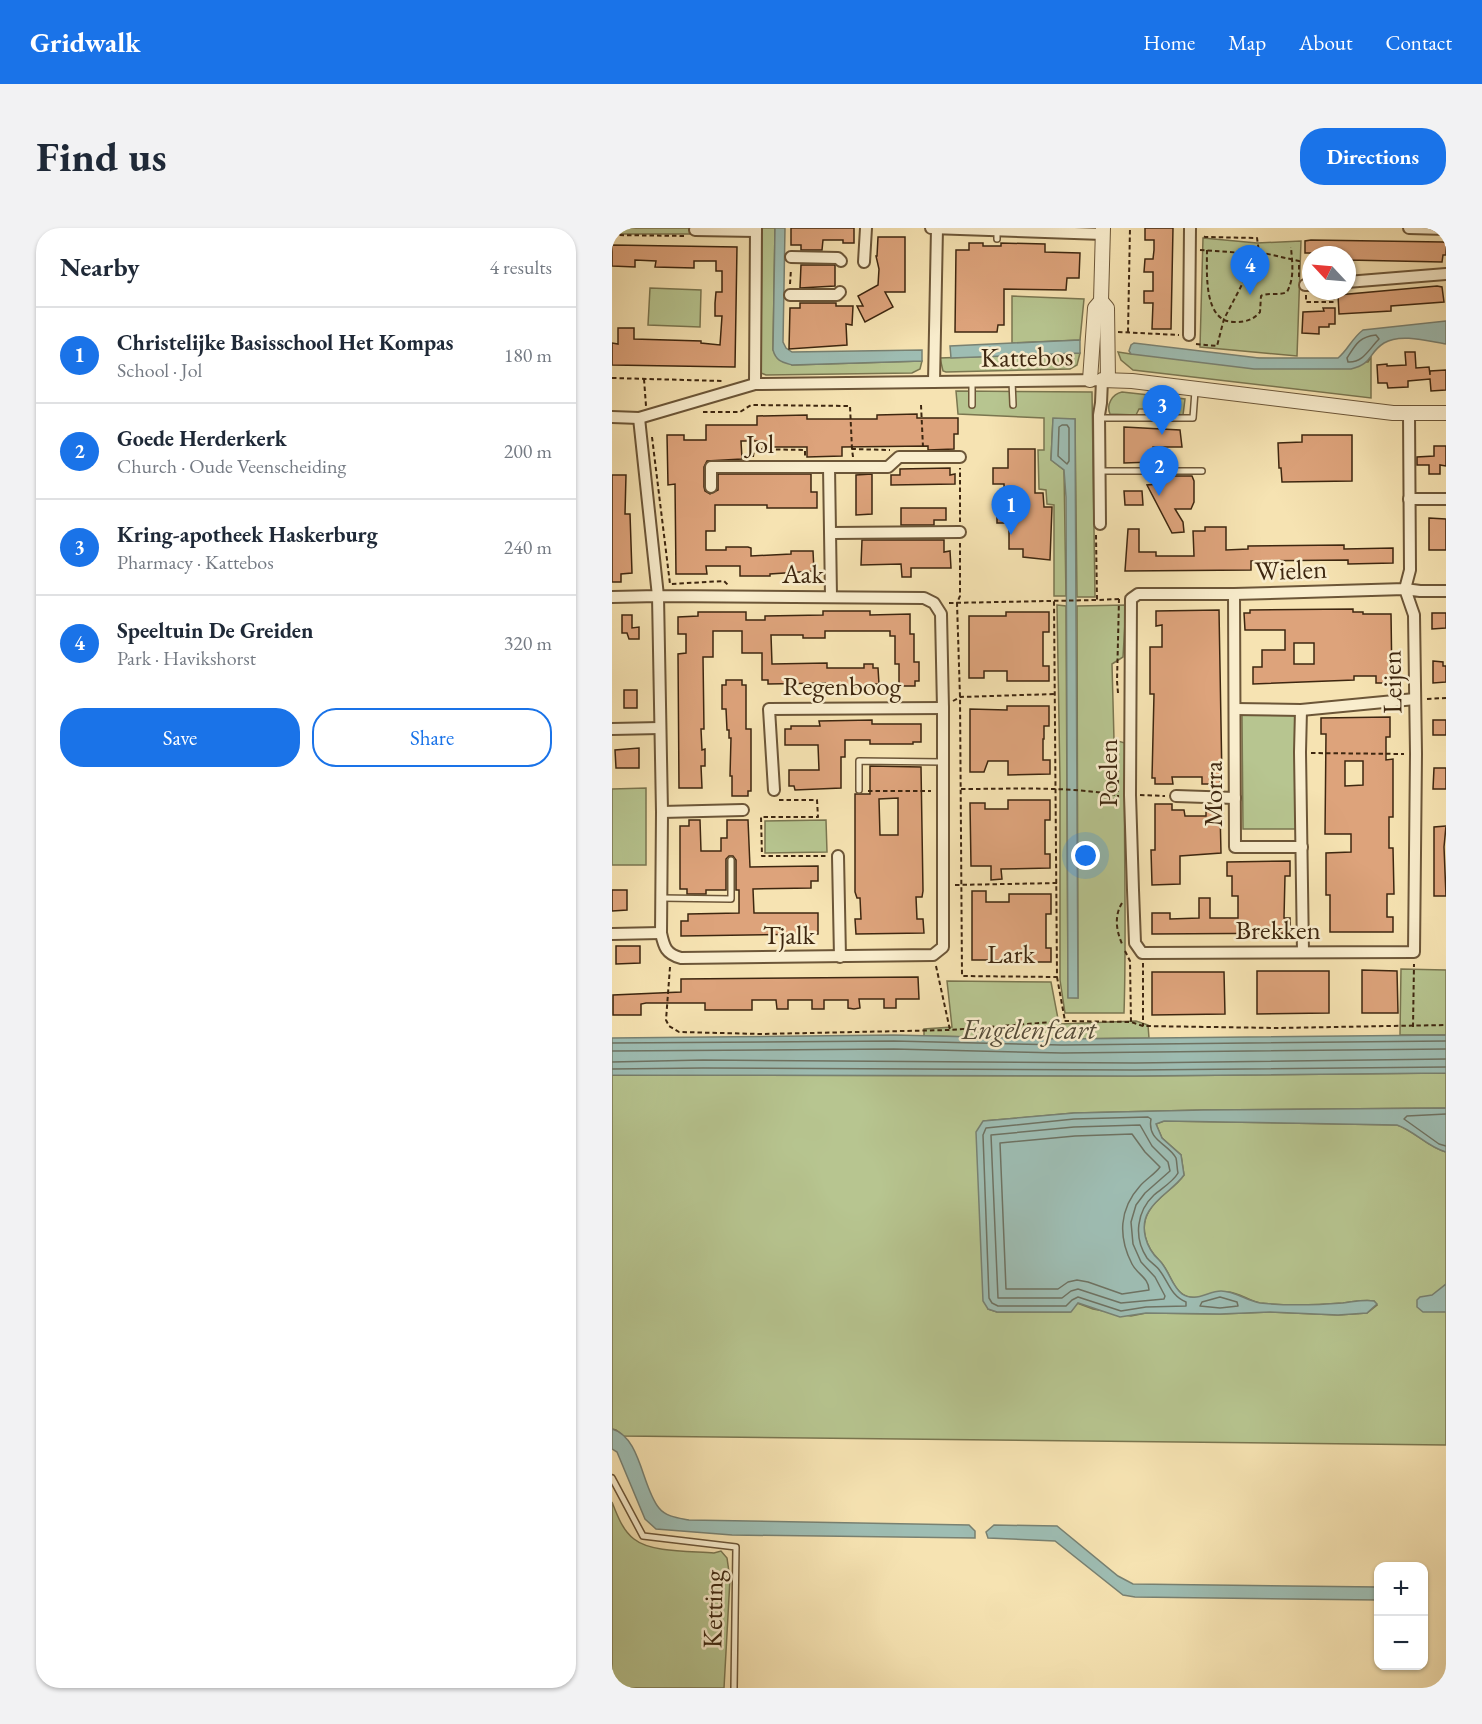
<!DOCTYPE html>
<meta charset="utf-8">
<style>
body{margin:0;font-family:"EB Garamond",serif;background:#f2f2f3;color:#1f2937}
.controls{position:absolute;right:18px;bottom:18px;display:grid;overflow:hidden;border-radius:12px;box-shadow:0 2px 4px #0004}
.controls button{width:54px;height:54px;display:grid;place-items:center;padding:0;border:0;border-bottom:2px solid #e0e1e3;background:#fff;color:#1f2937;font:30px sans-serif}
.compass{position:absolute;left:690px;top:18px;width:54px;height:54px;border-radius:50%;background:#fff;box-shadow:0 2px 4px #0004;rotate:296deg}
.you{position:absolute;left:474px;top:628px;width:21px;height:21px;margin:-15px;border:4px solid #fff;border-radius:50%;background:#1a73e8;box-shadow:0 0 0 9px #1a73e833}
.badge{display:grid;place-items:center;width:39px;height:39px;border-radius:50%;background:#1a73e8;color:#fff;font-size:20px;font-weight:700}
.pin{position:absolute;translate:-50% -50px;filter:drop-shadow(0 2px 3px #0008)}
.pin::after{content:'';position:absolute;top:32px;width:21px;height:18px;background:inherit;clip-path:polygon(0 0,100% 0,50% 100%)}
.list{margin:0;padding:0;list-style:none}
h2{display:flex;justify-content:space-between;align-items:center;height:78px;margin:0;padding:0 24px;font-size:26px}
h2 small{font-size:20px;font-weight:400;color:#747a83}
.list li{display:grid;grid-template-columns:39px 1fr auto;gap:18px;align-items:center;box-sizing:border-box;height:96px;padding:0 24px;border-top:2px solid #e0e1e3}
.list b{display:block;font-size:22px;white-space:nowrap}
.list p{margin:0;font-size:20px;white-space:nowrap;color:#747a83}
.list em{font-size:20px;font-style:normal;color:#747a83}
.actions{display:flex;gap:12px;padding:18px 24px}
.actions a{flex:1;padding:14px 0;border:2px solid #1a73e8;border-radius:24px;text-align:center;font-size:21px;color:#1a73e8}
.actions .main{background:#1a73e8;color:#fff}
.map{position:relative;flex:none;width:834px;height:1460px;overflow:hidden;border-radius:24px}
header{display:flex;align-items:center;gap:36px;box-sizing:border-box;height:84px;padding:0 30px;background:#1a73e8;color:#fff}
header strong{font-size:28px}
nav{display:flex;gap:33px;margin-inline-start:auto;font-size:21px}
.intro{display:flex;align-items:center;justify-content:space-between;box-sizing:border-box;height:144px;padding:0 36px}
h1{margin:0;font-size:42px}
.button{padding:15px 27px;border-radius:24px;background:#1a73e8;color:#fff;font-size:21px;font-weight:700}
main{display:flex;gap:36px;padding:0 36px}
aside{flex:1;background:#fff;border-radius:24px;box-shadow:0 2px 4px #0004}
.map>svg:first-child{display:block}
.green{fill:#b7c590;stroke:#7a7650;stroke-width:1.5}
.water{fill:#9ebdb3;stroke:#788172;stroke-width:1.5}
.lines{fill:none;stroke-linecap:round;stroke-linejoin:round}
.shore{stroke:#6e7262;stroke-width:1.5}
.building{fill:#dda37b;stroke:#3e2710;stroke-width:1.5;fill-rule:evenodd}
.service-casing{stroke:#6c5638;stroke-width:8}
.minor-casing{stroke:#6c5638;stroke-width:14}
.tertiary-casing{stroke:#6c5638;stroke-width:16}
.path{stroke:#3e2710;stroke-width:2;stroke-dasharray:4.5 3;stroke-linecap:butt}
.service{stroke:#f9edcd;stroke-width:5}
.minor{stroke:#f9edcd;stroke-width:10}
.tertiary{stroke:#f9edcd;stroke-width:14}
.labels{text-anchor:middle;stroke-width:5;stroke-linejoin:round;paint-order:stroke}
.street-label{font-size:27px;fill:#3e2710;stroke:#f9edcd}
.water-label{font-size:28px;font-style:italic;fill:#564c39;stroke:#f9edcd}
</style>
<header>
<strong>Gridwalk</strong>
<nav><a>Home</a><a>Map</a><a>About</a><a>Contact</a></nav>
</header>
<div class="intro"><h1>Find us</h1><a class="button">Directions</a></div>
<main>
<aside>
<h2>Nearby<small>4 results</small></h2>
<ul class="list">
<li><span class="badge">1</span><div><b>Christelijke Basisschool Het Kompas</b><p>School · Jol</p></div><em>180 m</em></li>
<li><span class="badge">2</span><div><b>Goede Herderkerk</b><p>Church · Oude Veenscheiding</p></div><em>200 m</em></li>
<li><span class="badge">3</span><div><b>Kring-apotheek Haskerburg</b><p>Pharmacy · Kattebos</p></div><em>240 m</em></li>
<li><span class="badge">4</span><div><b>Speeltuin De Greiden</b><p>Park · Havikshorst</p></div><em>320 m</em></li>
</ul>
<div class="actions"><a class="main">Save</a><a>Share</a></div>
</aside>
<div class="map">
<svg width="834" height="1460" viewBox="0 0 834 1460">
<rect width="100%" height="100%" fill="#f6e3b2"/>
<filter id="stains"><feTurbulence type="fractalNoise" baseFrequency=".00333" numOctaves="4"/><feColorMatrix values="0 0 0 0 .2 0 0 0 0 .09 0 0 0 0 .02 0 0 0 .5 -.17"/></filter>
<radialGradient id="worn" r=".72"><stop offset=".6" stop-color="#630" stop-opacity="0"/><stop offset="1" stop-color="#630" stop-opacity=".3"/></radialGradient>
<g class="green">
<path d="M0,0H81L80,6H0Z"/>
<path d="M150,0H163L161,122L180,137L310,133L308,141L300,145L154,147L149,145L146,136L149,117Z"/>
<path d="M591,10L645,15L689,13L685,128L588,119Z"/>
<path d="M38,60L89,62L88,99L36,97Z"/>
<path d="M400,68L472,71L468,112L400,115Z"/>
<path d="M506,124L519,126L756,134L759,129V170L521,142L509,132Z"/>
<path d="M468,125L465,137L458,141L334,144L331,143L328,130Z"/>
<path d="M344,163L480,164L483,369H465L463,191H441L439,232L452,242L454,368H442V277L435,276L434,262L427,261L426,222H432V190L346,186Z"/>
<path d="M510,164L573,171L571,187L550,186L546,181H527L524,187L498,186C494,177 500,166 510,164Z"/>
<path d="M445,377L454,378L456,769L466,770L465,378L514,377L511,429L500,436L502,512L513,515C511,605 515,695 512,785H453L448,752V552Z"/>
<path d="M630,486L685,487V601H631Z"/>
<path d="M34,560V637H0V561Z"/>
<path d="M214,592L215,624L153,625V593Z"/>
<path d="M789,741L834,742V807H788Z"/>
<path d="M335,753L439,754L447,796L524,793L536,797L537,810L449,811L312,808V801L340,799Z"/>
<path d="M834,845V880L591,882L462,885L372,893L376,1081L385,1084H458L465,1075L481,1081L519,1088L534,1085L608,1086L658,1084L726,1087L755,1085L765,1077L762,1073C752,1071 741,1074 731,1075C704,1077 675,1078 648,1075C637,1073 625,1063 614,1064C601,1065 586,1073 574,1068C560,1062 558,1042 547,1032C534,1020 527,999 537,983C546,968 562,961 572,947L569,927L550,910L544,896L552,893L785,897C803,903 815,919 834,924V1217L11,1208L4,1202L0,1201V847L523,848Z"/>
<path d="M0,1274C5,1287 11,1303 22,1311C39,1325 81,1323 102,1325L109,1323L115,1330L118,1351L112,1460H0Z"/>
</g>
<g class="water">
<path d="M163,0H173L171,114L174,120L180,124L310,122V133L180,137C170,134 164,133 161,122Z"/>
<path d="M834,93V116C816,113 788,105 772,115C756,125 761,136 739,141H642L519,126L517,123L519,117L522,115L647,130H726C736,122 740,110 751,102Z"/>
<path d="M468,112V125L339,130L338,118Z"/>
<path d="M441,190L463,191L466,770H456L454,269L452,242L439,232Z"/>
<path d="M282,807L449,811L834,807V845L523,848L0,847V810Z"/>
<path d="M834,880V924C815,919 803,903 785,897L552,893L544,896L550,910L569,927L572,947C562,961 546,968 537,983C527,999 534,1020 547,1032C557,1042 559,1057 570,1066C583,1075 596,1063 609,1063C623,1063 635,1073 648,1075C675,1078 704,1077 731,1075C741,1074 752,1071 762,1073L765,1076L755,1085L726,1087L658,1084L608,1086L534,1085L508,1089L466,1075L459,1084H385L376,1081L371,1073L364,904L371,893L462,885L591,882Z"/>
<path d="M834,1056V1084H811L805,1079V1072L808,1069L820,1067Z"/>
<path d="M0,1201C29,1209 30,1260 47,1280C54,1289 67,1290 77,1292L357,1297L363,1303V1310L120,1307L44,1301L33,1291L5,1224L0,1221Z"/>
<path d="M382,1297L445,1298L506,1348L521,1356L766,1359V1372L523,1369L511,1367L443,1313L376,1310L374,1304Z"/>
</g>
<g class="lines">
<g class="shore">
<path d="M764,107L767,111C757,121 751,135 736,134L735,130C744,116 747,109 764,107Z"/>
<path d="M450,197H455L457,200V233L455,236L446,228L447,199Z"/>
<path d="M0,815L282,813L450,817L834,813"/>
<path d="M0,823L282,821L450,825L834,821"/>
<path d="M0,834L91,832L523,835L834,831"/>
<path d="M0,841L91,840L523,842L834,839"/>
<path d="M834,886L795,888L792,891L827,916L834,918"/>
<path d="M536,889L539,891C535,913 556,915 564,930C565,934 565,941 566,945C561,954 550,960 542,967C525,983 521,1009 535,1030C539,1035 545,1038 548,1043C557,1055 559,1068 574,1074V1078L534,1079L509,1083L466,1069L460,1072L454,1078H386L380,1075L377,1070L371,907L374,900L462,891Z"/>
<path d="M528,897L540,918L556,934L558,943L533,965L524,977L519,994L521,1016L529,1034L543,1049L553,1068L552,1071L509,1075L466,1061L459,1063L450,1070H386L379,907L462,899Z"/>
<path d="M520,906L533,924L548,939C543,946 534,951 528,958C507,981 506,1009 520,1036C525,1046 537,1050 537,1062L510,1066L476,1054L465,1052L456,1054L446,1061H394L388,915L463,908Z"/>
<path d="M608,1069L625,1074L626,1078L608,1080L588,1078L590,1074Z"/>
</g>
</g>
<g class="building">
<path d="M179,0H242V15H231V12H211L210,22H189V17H179Z"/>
<path d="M533,0H561L559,101H540L541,75H532V63H541V44H532L533,31H541L542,22V12H533Z"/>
<path d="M266,9H293V64H273L281,79L253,94L245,78H251L246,68L266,57L267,41L264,28H265Z"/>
<path d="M699,12L831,14L834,15V27H831L830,34L736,32V27H699V25H693V13Z"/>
<path d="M357,15H371V18H389V15L433,16V24L468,25L467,50H455L454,62L392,61V97H386L385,104H343L344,22H357Z"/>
<path d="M0,17L125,19L123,139L0,137V115L6,116V100H22V111L89,113V115L108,117L110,88H103V75L104,64H110V43H104V33H82V40L43,39L44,33L23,32V39L0,38Z"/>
<path d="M189,37H223V58L188,60Z"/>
<path d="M825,58L830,59L832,74L779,78V83L727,86L726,67Z"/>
<path d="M188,75H224V78H241L240,97L234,96L235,117L177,121L178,80H188Z"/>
<path d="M711,80H723V96H717V99H707V106L690,105L691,84L712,83Z"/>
<path d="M793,124H803L804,140L817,139L818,147V143L834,142V162L819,163L818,151L796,153V159L776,160L775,155H766L765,137L775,136V138L794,137Z"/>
<path d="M305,186V190H346V206H342V221L316,222V218L230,219V228L195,229V219H151V213H129L130,231L95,233L92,239V259L93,263L98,266L106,262V246H199V264H205V280H155V277H103V303H94V322H114V319H136L139,320V328L179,326V323H201L202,343L158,346V348H128V338H94L95,346H64L63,256L56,257L55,207H72V212H94V197H145V188L195,187V191H265V187Z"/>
<path d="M512,199L568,202L570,219H541V234L512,235Z"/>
<path d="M690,207H740V253L670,254L669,240H667L666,215L690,214Z"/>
<path d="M822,218H834V238L828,237V246H817V237H805V229L822,228Z"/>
<path d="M396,221H423V265H431L432,279H440L438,332L411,329V321H397V295H385V284H393L392,256H381V240H396Z"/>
<path d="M338,240V247L343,246V256L279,257V247H288V241Z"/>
<path d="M260,246V286L244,287V247Z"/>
<path d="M0,247H14L13,286H18L20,345L9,346V354H0Z"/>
<path d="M543,248H580L582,253V274L579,281H563L571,294L572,304L560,305L535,257L546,256Z"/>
<path d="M512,263H530L531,277H513Z"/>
<path d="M289,280H334V292H322V297H289Z"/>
<path d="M817,290L834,291V322H817Z"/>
<path d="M593,299H614V322L636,321V318L732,317V321L781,320V335L736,336V332L639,333V342L513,343L516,301H527V324H544V328H582L581,303H593Z"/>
<path d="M250,312H332V324L338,323L339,340H299V349H290L289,336L249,337Z"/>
<path d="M741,381V384H751V386H779L780,455H764V448H742V452L641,456V439H650V422H673V402H633L632,385H638V382ZM682,415H702V436H682Z"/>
<path d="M607,382L610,553H608V556H590V549H560L561,556H543V550H540L542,466H538V419H550V397L544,398V383Z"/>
<path d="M211,383H258V387L298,386V406H302V434H307V453H303V458H287V436H283V408H278V403H213V410H191V407H159L160,436L215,435V440H252V436H261V440H266L267,456H261V459L214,460L213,455L156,456V452H150V425H130V403H101V429H91L92,501H89L90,522L93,521V538H89L90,560H67L66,426L74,425V406H66V389L86,388V384H134V392H153V388L211,387Z"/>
<path d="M394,384H437V404H431V438H437V453H395V443H372V450H357V388H394Z"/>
<path d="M820,385H834V400L820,401Z"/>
<path d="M10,387H20V400L27,399V411H17L15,405H10Z"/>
<path d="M821,433L831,434V438H834V454L821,455Z"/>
<path d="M114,452H130V457H134V501H139V563H136V568H120V548H118L119,510H117V502H115L114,481H110V457H114Z"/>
<rect x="12" y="462" width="13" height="18"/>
<path d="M395,478H437V498H432V511H431V532H438V546L396,547V533H376L372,544H358V481L395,482Z"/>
<path d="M778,489V509H774V532L781,531V589H777V620H781L782,666H775V689H781V704H718V667H714V625L739,624V606H713L714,506H709V490ZM733,533H751V557L733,558Z"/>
<path d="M260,492V496H309V514H301V516H258V512H233V529H229V560L183,562L182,558H177V542H207L206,517H173V501H179V498H208L207,493Z"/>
<rect x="821" y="492" width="13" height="15"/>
<path d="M27,520V540H4L3,522Z"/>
<path d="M258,538L309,539L311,663L310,669H304L305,691H311L312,705L244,706L243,691H249L248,670H245L243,664V566H258ZM286,570V607H268L267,571Z"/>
<path d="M822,540H834V561H821Z"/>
<path d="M396,572H438V592H433V626H438V640L389,641L390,651L379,652V638H359L358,575H373V581H396Z"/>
<path d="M543,576H560V582H572L573,588H594V583L608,582L609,625L568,628V656L540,657L539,622H543Z"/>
<path d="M77,592H88L89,623H109V610H115V592H136L138,639L206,638V653H199V660L141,661L142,685H206V706L69,708V693H76V686L127,685V662H124V632L121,628H117L114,631V662H94V666H75V661H68V598H77Z"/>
<path d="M834,598L832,619L834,668H822V599Z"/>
<path d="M678,633V648H673L672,690H678V705L540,706V685H558V691L587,690V670H598V690H626V668H620V648H615V634Z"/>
<path d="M0,662H15V682L0,683Z"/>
<path d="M360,663H374V674H397V666H439V686H434V720H439V734H386V732H360Z"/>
<path d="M4,718H28V735L4,736Z"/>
<path d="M750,742L785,743L786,785H750Z"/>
<path d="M645,743H717V785L645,786Z"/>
<path d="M540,744H612L613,786L540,787Z"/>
<path d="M306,749L307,771H284V780H272V771H247L248,780L242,781L236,780V772H212V781H200V772H176V781H165L164,772H140V782H93V775H34L29,776V787H1V767L69,764V751Z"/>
</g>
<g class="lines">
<g class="service-casing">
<g id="service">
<path d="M385,11V2"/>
<path d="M400,153L401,177"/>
<path d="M360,154V177"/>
<path d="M487,190H581L583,163"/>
<path d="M488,243H590"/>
<path d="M247,562V533L331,534"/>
<path d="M49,670L119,671V632"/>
<path d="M0,1250L31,1308L124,1319L122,1460"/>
</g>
</g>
<g class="minor-casing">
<g id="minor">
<path d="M319,0L491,6"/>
<path d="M797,0L834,1"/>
<path d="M83,2L144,3"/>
<path d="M179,29L226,30L229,33"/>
<path d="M252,34L254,0"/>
<path d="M735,54L834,46"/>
<path d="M693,57H699"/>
<path d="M178,67H225L228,64"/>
<path d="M577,107L578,0"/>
<path d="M322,154L325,0"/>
<path d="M143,156L144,0"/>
<path d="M797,186L798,342L793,361L802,387L804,526L802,724L530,725L523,715L521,662L518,567L519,371L526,366H622L793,361L808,363H834"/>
<path d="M0,189L27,190L143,156L490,152L489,175L487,187L488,296"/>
<path d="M217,239L219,368"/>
<path d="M99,259V239H276L287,229H348"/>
<path d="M797,271H834"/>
<path d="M220,305L348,304"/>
<path d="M622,366L623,619H690"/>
<path d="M0,369L46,368L312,370L322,375L329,386L331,480V719L321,727L69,730C54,726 52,719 49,705L50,584L46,368L27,190"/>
<path d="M623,481L689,482L803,471"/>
<path d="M689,482L688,524L691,724"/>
<path d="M0,501L48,500"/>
<path d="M162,562L157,481L331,480"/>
<path d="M564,568L623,570"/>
<path d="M50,584L131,582"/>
<path d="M226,628L228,729"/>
<path d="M0,706L49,705"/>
</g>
</g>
<g class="tertiary-casing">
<g id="tertiary">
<path d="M489,73L495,80L496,152"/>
<path d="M478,152L483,80L489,73L491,0"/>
<path d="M490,152L520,153L781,185H834"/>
</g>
</g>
<g class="path">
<path d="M0,7L75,8"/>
<path d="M588,22L646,26"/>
<path d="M595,22C595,44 591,95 623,94C634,94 641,92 648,84L649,68C656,64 667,68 675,64C683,49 680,34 679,19"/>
<path d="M647,24L687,33V49"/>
<path d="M178,56L179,41"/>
<path d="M694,67V74H722L721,63"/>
<path d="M506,104L567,107"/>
<path d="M516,104L518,0"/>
<path d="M584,116L605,118L612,91L647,24L645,10L593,9L590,7"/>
<path d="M0,150L111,153"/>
<path d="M32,151L34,178"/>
<path d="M309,177L311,219"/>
<path d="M91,184H128L139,177L238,178L240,221"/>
<path d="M40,209L58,356L112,353L116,357"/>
<path d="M141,229L142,221L193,222V228"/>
<path d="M241,229L240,221L278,222"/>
<path d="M348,294V240"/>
<path d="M484,307L485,372L507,371"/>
<path d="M348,315V368L345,375L348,469L350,748L445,749L442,372"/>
<path d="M337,375L485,372"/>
<path d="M506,465L505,453L507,371"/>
<path d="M815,471L834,470"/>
<path d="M341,473L348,469L442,466"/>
<path d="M699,525L792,526"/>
<path d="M506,552V573"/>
<path d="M349,561C401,561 453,558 505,567"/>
<path d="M256,563H319"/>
<path d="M528,567L553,568"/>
<path d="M167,572H205L206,589H149L150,628H216"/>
<path d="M343,657L445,655"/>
<path d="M510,675C502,688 504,703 511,718"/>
<path d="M513,723L518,733L519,794"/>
<path d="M531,735V798"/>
<path d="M324,738L338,802"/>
<path d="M58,739L54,792L57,798L67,804L150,806L338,802L453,793L519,794L531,798L666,800L834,797"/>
<path d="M445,749L453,793"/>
<path d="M801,799L802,736"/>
</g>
<use href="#service" class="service"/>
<use href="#minor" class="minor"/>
<use href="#tertiary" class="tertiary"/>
</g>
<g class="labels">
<g class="street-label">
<text transform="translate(415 129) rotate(-1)" y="9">Kattebos</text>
<text x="148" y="225">Jol</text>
<text transform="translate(679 342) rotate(-2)" y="9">Wielen</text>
<text x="191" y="355">Aak</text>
<text transform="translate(780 454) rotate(-91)" y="9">Leijen</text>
<text x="230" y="467">Regenboog</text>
<text transform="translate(496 545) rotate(-90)" y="9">Poelen</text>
<text transform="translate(601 566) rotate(-90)" y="9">Morra</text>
<text x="666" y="711">Brekken</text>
<text x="177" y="716">Tjalk</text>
<text x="399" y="735">Lark</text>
<text transform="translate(101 1381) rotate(-89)" y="9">Ketting</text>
</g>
<g class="water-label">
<text x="417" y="811">Engelenfeart</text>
</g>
</g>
<rect width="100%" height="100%" filter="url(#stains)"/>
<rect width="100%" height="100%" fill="url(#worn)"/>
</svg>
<div class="controls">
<button>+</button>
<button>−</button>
</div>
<svg class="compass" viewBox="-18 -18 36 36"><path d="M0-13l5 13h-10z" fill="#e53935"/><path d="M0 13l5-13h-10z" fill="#747a83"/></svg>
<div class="you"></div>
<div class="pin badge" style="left:399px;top:307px">1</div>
<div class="pin badge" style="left:547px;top:268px">2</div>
<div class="pin badge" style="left:550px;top:207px">3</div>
<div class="pin badge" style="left:638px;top:67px">4</div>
</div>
</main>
